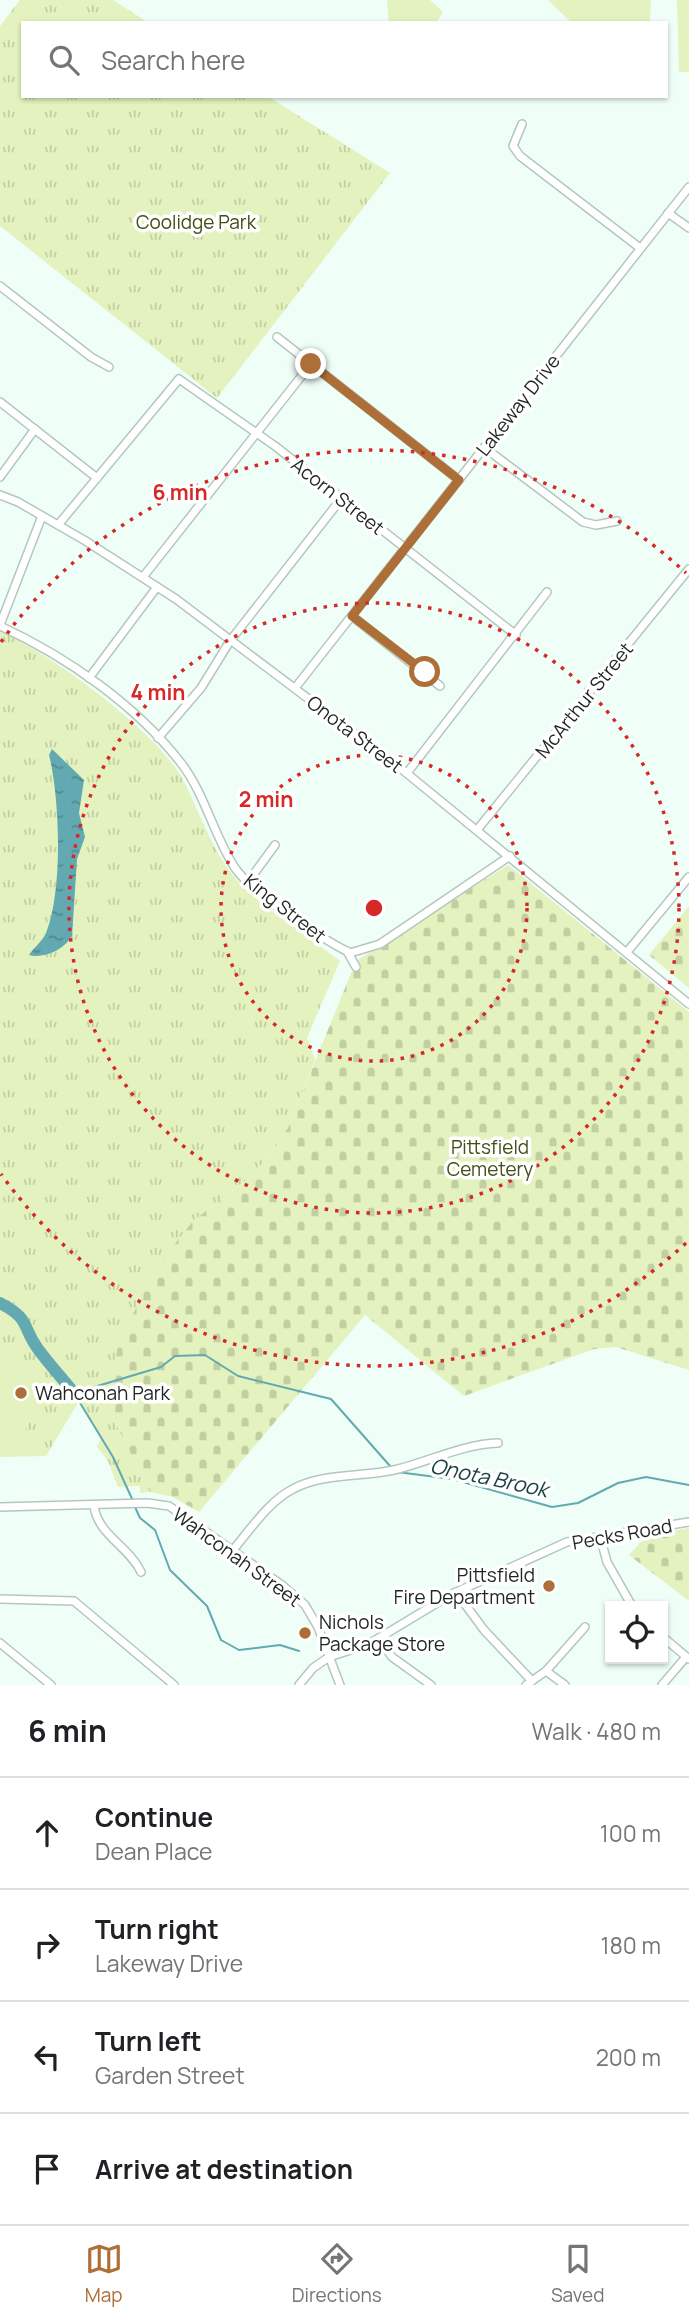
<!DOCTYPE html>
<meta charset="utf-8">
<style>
body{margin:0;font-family:Manrope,sans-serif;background:#f6f6f6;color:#202124}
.controls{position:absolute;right:21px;bottom:21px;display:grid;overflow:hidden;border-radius:0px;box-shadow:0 2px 5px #0004}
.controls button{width:63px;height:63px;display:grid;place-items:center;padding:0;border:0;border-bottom:2px solid #e0e0e0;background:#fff;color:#202124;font:35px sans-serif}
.stop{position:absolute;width:21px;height:21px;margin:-16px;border:5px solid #ae6e37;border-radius:50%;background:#fff}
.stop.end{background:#ae6e37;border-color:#fff;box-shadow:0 2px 7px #0008}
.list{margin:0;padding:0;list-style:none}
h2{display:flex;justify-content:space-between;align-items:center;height:91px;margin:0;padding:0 28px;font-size:30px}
h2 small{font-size:23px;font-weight:400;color:#757577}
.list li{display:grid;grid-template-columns:46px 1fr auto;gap:21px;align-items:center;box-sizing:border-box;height:112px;padding:0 28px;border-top:2px solid #e0e0e0}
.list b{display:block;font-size:26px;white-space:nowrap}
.list p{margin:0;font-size:23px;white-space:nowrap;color:#757577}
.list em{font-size:23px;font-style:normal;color:#757577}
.icon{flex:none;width:38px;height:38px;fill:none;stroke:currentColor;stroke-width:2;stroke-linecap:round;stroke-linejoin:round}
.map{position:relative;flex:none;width:689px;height:1685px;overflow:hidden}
.search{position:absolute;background:#fff;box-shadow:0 2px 5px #0004;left:21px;right:21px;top:21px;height:77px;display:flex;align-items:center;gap:18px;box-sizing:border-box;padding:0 24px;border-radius:0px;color:#757577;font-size:26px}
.sheet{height:539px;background:#fff}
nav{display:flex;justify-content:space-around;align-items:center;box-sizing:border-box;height:98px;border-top:2px solid #e0e0e0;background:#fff;font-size:19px;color:#757577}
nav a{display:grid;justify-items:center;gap:4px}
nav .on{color:#ae6e37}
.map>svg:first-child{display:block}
.grass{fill:url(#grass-tufts)}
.cemetery{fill:url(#cemetery-stones)}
.pitch{fill:#e3f2be}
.water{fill:url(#water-ripples)}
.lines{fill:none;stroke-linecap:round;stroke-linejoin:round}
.stream{stroke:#63a9b1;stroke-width:2}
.river{stroke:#63a9b1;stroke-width:12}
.minor-casing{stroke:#b4c7bd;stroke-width:10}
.minor{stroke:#fff;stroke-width:7}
.route{stroke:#ae6e37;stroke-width:9}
.ring{fill:none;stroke:#d62828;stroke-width:3.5;stroke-dasharray:3.5 7}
.poi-dot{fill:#ae6e37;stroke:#fff;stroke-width:2.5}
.labels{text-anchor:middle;stroke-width:7;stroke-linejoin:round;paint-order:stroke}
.park-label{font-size:19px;fill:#414e14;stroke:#fff}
.street-label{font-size:19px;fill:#1f2622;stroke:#fff}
.poi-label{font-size:19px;fill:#1f2622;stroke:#fff;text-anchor:start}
.water-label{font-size:21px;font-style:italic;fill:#1a3d40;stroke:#fff}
.centre{fill:#d62828;stroke:#fff;stroke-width:3.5}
.ring-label{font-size:21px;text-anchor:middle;font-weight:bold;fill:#d62828;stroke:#fff;stroke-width:7;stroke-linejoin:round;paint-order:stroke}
</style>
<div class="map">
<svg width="689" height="1685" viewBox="0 0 689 1685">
<defs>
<pattern id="grass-tufts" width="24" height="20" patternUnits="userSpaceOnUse" patternTransform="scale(1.75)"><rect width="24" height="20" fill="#e3f2be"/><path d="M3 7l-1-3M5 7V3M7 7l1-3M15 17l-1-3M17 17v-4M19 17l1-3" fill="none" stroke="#c2cfa3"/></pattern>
<pattern id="cemetery-stones" width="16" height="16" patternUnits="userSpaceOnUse" patternTransform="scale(1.75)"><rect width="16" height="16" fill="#e3f2be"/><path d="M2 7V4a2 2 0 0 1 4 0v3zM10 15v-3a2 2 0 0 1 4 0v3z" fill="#c2cfa3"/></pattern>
<pattern id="water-ripples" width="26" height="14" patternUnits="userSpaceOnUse" patternTransform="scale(1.75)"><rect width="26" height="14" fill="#63a9b1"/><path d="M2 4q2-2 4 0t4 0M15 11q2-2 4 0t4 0" fill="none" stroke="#518990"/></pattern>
</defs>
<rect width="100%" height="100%" fill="#effff7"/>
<g class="grass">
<path d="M20,0H113L149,23H23V96H267L390,173L217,398L0,226V26Z"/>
<path d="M0,632C48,651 155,731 181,776C199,809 211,850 236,879C261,907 309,937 340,961L307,1038L315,1060L288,1128L255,1173L193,1221L110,1412L150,1492L140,1493V1486L118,1487L108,1461L97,1447L101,1439L79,1401L46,1456L0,1457Z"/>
</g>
<g class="cemetery">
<path d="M508,865L689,1012V1370L616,1347L594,1349L464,1396L365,1315L199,1512L173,1497L150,1492L110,1412L108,1399L119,1341L159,1264L193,1221L255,1173L288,1128L356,961Z"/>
<path d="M689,906V988L649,955Z"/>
<path d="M689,1528V1601L629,1555L647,1535Z"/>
</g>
<g class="pitch">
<path d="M387,0H430L443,12L436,23H389Z"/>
<path d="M548,0H651L650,23H572Z"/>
<path d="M677,0H689V72H679Z"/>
<path d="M0,1343L43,1397L15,1449L0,1446Z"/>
</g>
<path class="water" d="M52,749L84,780L79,813L85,837L77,859L72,936C64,950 43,959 29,955C34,947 42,942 46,933C63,892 60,798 49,755Z"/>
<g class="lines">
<g class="stream">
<path d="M397,1472L452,1479L552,1507L578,1503L618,1483L646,1477L689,1485"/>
<path d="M133,1501L113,1457L74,1393L161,1367L175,1356L205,1355L238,1376L331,1399L390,1466"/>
<path d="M135,1507L140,1518L155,1530L170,1570L207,1606L221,1640L239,1650L280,1645L299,1651"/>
</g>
<path class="river" d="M0,1303C32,1320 21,1326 38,1349C49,1364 62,1378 74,1393"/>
<g class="minor-casing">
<g id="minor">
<path d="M522,124L513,146L520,156L640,248"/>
<path d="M668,213L689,228"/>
<path d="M0,286L91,357L109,367"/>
<path d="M277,337L459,480"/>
<path d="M0,402L97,478"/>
<path d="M485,448L583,522L596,525L617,521"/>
<path d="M0,477L35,429"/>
<path d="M0,495L18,502L84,540L176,599L399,767L689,1004"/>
<path d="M58,525L179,379L275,446L516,635"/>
<path d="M143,577L311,364"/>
<path d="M352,616L440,686"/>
<path d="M0,625L42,516"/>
<path d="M0,626C67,657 136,705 181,763C205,794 214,836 235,868C255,896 319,937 350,953L380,944L510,856"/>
<path d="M89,678L157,587"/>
<path d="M295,688L689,187"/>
<path d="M158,738L201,688L230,641L341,499"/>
<path d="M407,773L547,592"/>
<path d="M477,830L689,569"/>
<path d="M248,882L275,845"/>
<path d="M347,951L356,967"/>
<path d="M627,952L689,877"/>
<path d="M94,1505C97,1535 129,1546 141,1572"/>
<path d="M0,1507L147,1503L169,1506L282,1585L305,1605L318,1627L340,1685"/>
<path d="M600,1536L607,1562L632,1606"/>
<path d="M233,1550C250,1530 269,1501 293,1489C322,1473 362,1477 394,1470C428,1462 463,1444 498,1443"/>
<path d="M456,1592L484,1630L532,1681"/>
<path d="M0,1599L74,1601L174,1685"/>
<path d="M663,1637L689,1659"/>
<path d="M379,1638L392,1657L431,1685"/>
<path d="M0,1643L51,1685"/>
<path d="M546,1671L565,1685"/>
<path d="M299,1685L313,1668L329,1657L369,1644L452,1594L567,1542L689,1522"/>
<path d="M526,1685L546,1671L585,1627"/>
<path d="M662,1685L686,1657"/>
</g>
</g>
<use href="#minor" class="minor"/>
</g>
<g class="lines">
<path class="route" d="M311,364L459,480L352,616L425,672"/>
</g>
<g class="ring">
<circle cx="374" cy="908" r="153"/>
<circle cx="374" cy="908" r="305"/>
<path d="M686 1243A458 458 0 0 1 1 1174M1 642A458 458 0 0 1 686 573"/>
</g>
<g class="poi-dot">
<circle cx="21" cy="1393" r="7"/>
<circle cx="549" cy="1586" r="7"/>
<circle cx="305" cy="1633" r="7"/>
</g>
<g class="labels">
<g class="park-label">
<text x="196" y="229">Coolidge Park</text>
<text x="490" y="1154">Pittsfield<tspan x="490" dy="22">Cemetery</tspan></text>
</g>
<g class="street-label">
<text transform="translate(518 405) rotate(-52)" y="7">Lakeway Drive</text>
<text transform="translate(338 496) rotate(38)" y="7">Acorn Street</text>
<text transform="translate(584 700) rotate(-51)" y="7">McArthur Street</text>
<text transform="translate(355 734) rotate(37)" y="7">Onota Street</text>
<text transform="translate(285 908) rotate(38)" y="7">King Street</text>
<text transform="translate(622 1534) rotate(-10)" y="7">Pecks Road</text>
<text transform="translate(237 1557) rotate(36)" y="7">Wahconah Street</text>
</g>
<g class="poi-label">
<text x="35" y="1400">Wahconah Park</text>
<text x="535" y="1582" text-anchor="end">Pittsfield<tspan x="535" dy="22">Fire Department</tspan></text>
<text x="319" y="1629">Nichols<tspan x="319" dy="22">Package Store</tspan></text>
</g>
<g class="water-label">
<text transform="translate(489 1478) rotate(12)" y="7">Onota Brook</text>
</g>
</g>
<circle cx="374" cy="908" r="10" class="centre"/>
<g class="ring-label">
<text x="180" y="500">6 min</text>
<text x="158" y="700">4 min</text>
<text x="266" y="807">2 min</text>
</g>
</svg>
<div class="controls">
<button><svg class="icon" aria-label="locate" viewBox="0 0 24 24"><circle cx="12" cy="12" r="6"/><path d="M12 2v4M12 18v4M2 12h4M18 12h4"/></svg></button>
</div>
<div class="stop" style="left:425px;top:672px"></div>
<div class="stop end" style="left:311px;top:364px"></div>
<div class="search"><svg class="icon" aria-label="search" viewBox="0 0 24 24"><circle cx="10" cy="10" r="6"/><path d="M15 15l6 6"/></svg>Search here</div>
</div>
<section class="sheet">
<h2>6 min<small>Walk · 480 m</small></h2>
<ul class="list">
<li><svg class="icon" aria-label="ahead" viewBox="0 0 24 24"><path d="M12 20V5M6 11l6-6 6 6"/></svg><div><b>Continue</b><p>Dean Place</p></div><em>100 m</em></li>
<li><svg class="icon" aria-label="right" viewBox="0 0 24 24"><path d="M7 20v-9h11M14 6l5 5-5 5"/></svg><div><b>Turn right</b><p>Lakeway Drive</p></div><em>180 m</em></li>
<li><svg class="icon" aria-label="left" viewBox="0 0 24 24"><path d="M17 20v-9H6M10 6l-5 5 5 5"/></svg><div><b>Turn left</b><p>Garden Street</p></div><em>200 m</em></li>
<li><svg class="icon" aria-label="arrive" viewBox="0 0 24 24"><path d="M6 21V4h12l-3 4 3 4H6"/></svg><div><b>Arrive at destination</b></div></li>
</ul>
</section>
<nav>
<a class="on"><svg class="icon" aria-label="map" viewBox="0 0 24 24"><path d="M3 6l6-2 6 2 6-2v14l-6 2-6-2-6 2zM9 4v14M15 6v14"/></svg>Map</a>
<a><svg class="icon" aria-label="directions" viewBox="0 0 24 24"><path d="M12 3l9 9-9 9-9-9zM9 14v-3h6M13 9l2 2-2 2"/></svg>Directions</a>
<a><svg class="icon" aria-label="saved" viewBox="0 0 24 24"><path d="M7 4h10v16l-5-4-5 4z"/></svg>Saved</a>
</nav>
